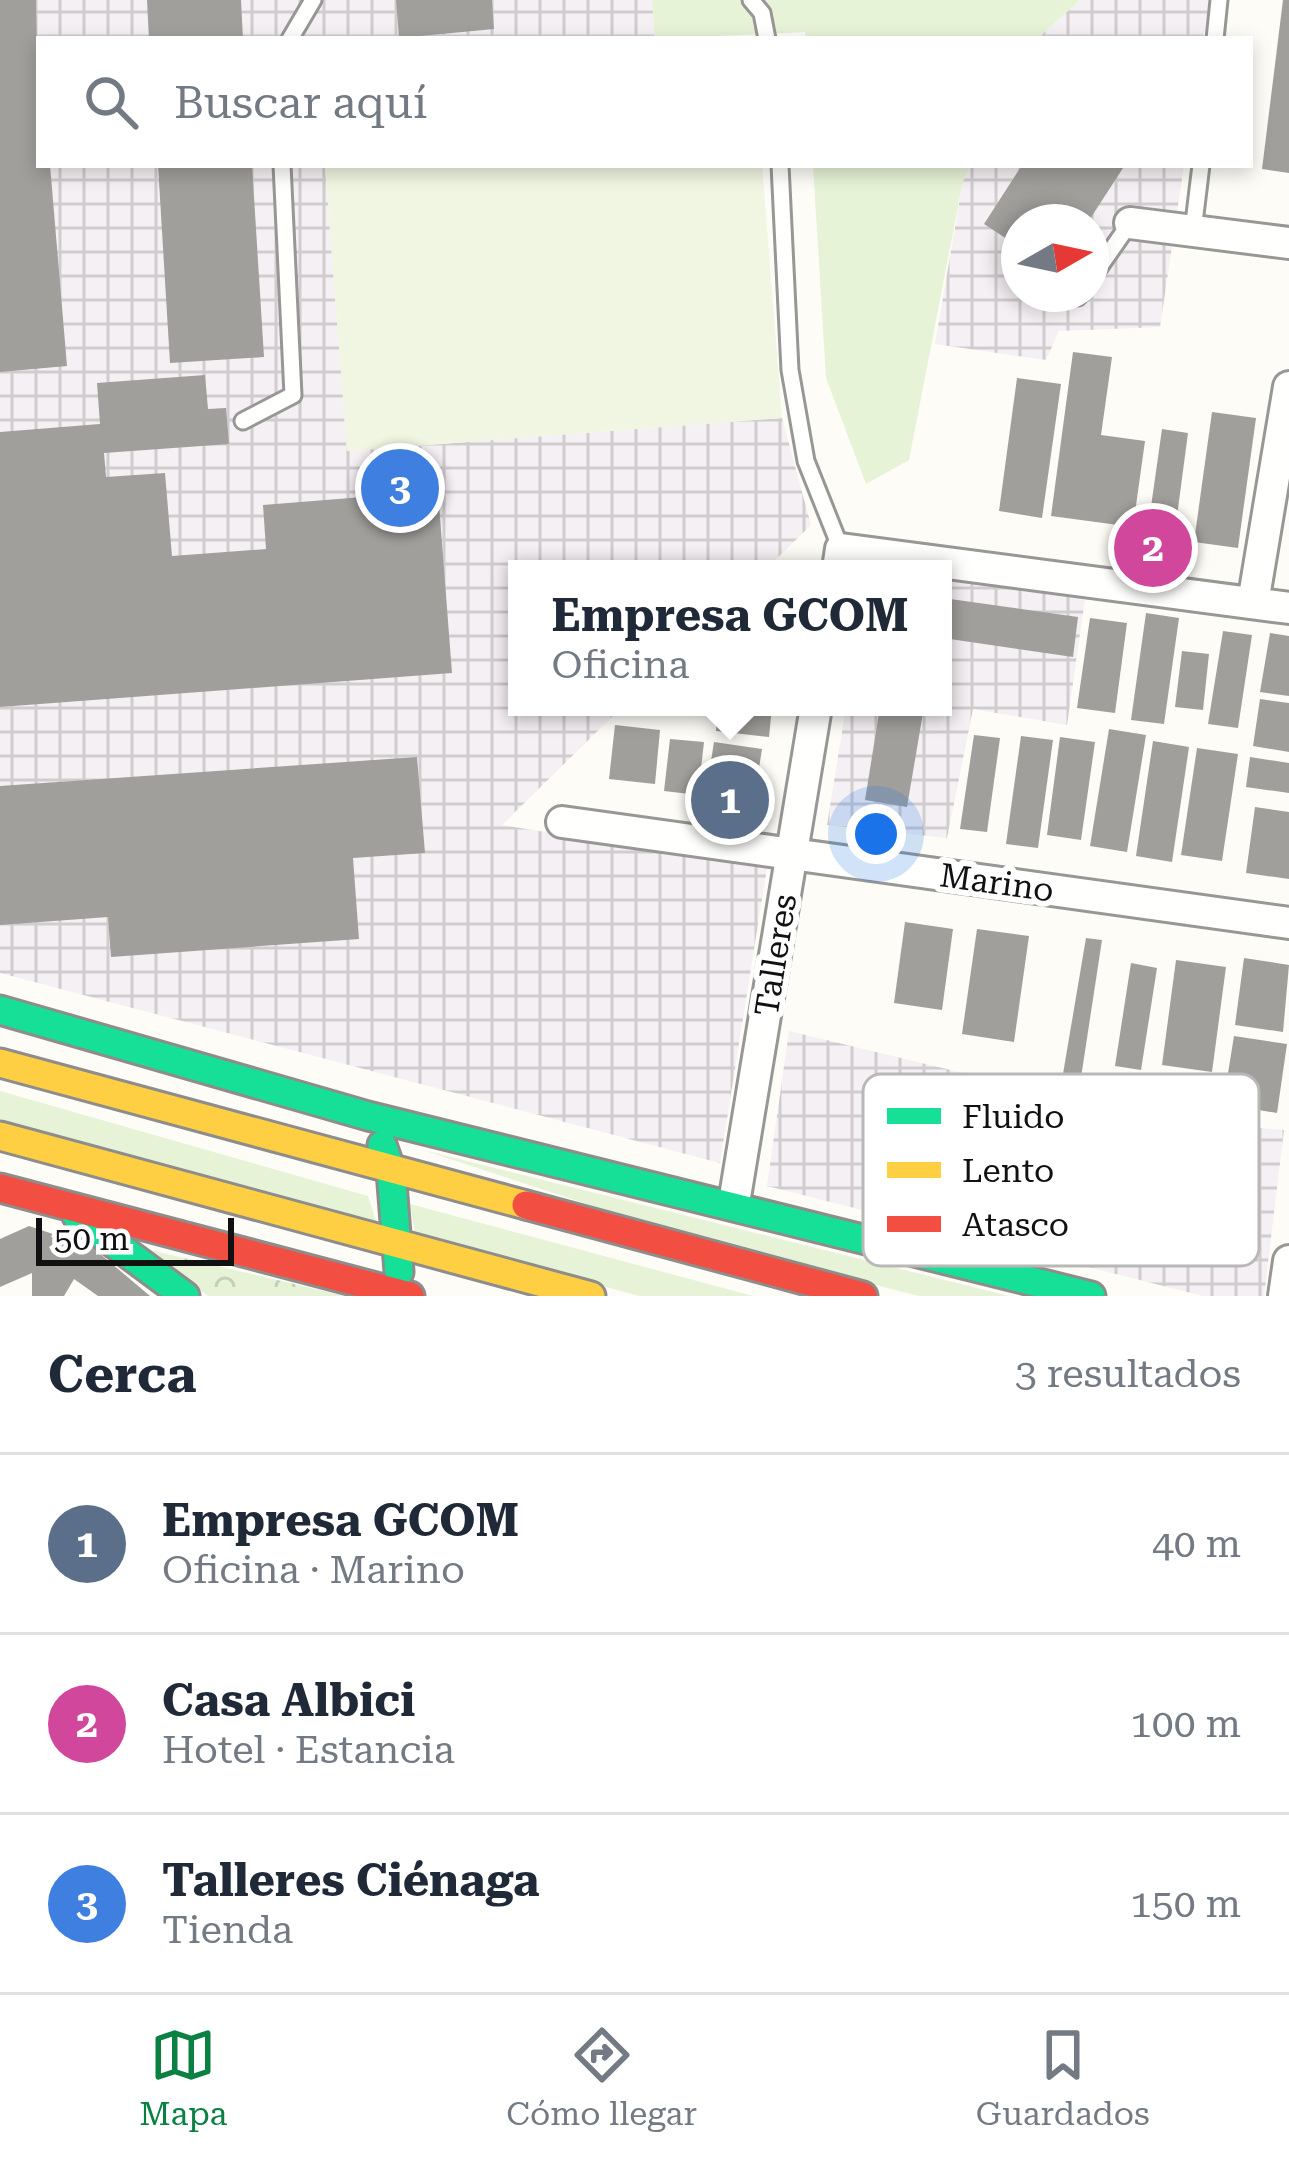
<!DOCTYPE html>
<html lang="es">
<meta charset="utf-8">
<style>
body{margin:0;font-family:"Roboto Serif",serif;background:#f2f2f3;color:#1f2937}
.compass{position:absolute;left:1001px;top:204px;width:108px;height:108px;border-radius:50%;background:#fff;box-shadow:0 6px 18px #0003;rotate:81deg}
.scale{position:absolute;left:36px;bottom:30px;width:198px;box-sizing:border-box;padding-left:12px;border:6px solid #111;border-top:0;font-size:33px;line-height:42px;white-space:nowrap;color:#111;-webkit-text-stroke:9px #fff;paint-order:stroke}
.you{position:absolute;left:876px;top:834px;width:42px;height:42px;margin:-30px;border:9px solid #fff;border-radius:50%;background:#1a73e8;box-shadow:0 0 0 18px #1a73e833}
.badge{display:grid;place-items:center;width:78px;height:78px;border-radius:50%;background:#0b8043;color:#fff;font-size:39px;font-weight:700}
.pin{position:absolute;translate:-50% -50%;border:6px solid #fff;box-shadow:0 3px 12px #0006}
.popup{position:absolute;left:508px;top:560px;width:444px;height:156px;box-sizing:border-box;display:grid;place-content:center;border-radius:0px;background:#fff;filter:drop-shadow(0 3px 9px #0005);font-size:39px;white-space:nowrap;color:#747a83}
.popup b{font-size:45px;color:#1f2937}
.popup::after{content:'';position:absolute;left:50%;top:100%;margin-left:-24px;border:24px solid transparent;border-top-color:#fff}
.list{margin:0;padding:0;list-style:none}
h2{display:flex;justify-content:space-between;align-items:center;height:156px;margin:0;padding:0 48px;font-size:51px}
h2 small{font-size:39px;font-weight:400;color:#747a83}
.list li{display:grid;grid-template-columns:78px 1fr auto;gap:36px;align-items:center;box-sizing:border-box;height:180px;padding:0 48px;border-top:3px solid #e0e1e3}
.list b{display:block;font-size:45px;white-space:nowrap}
.list p{margin:0;font-size:39px;white-space:nowrap;color:#747a83}
.list em{font-size:39px;font-style:normal;color:#747a83}
.icon{flex:none;width:66px;height:66px;fill:none;stroke:currentColor;stroke-width:2;stroke-linecap:round;stroke-linejoin:round}
.map{position:relative;flex:none;width:1289px;height:1296px;overflow:hidden}
.search{position:absolute;background:#fff;box-shadow:0 6px 18px #0003;left:36px;right:36px;top:36px;height:132px;display:flex;align-items:center;gap:30px;box-sizing:border-box;padding:0 42px;border-radius:0px;color:#747a83;font-size:45px}
.sheet{height:696px;background:#fff}
nav{display:flex;justify-content:space-around;align-items:center;box-sizing:border-box;height:168px;border-top:3px solid #e0e1e3;background:#fff;font-size:33px;color:#747a83}
nav a{display:grid;justify-items:center;gap:6px}
nav .on{color:#0b8043}
.map>svg:first-child{display:block}
.industrial{fill:url(#industrial-grid);fill-rule:evenodd}
.grass{fill:#e7f3d7}
.park{fill:url(#park-crowns)}
.pitch{fill:#f0f6e1}
.building{fill:#a19f9c}
.lines{fill:none;stroke-linecap:round;stroke-linejoin:round}
.lane-casing{stroke:#979795;stroke-width:21}
.street-casing{stroke:#979795;stroke-width:36}
.fast-casing{stroke:#8e8d8b;stroke-width:33}
.slow-casing{stroke:#8e8d8b;stroke-width:33}
.jam-casing{stroke:#8e8d8b;stroke-width:33}
.lane{stroke:#fffffe;stroke-width:15}
.street{stroke:#fffffe;stroke-width:30}
.fast{stroke:#16e098;stroke-width:27}
.slow{stroke:#ffcf43;stroke-width:27}
.jam{stroke:#f24e42;stroke-width:27}
.labels{text-anchor:middle;stroke-width:12;stroke-linejoin:round;paint-order:stroke}
.street-label{font-size:33px;fill:#111;stroke:#fff}
.key{fill:#fff;stroke:#b8b8b8;stroke-width:3}
.key-label{font-size:33px;fill:#111}
</style>
<div class="map">
<svg width="1289" height="1296" viewBox="0 0 1289 1296">
<defs>
<pattern id="industrial-grid" width="8" height="8" patternUnits="userSpaceOnUse" patternTransform="scale(3)"><rect width="8" height="8" fill="#f5f0f3"/><path d="M0 4h8M4 0v8" fill="none" stroke="#d1cdcf"/></pattern>
<pattern id="park-crowns" width="20" height="18" patternUnits="userSpaceOnUse" patternTransform="scale(3)"><rect width="20" height="18" fill="#e7f3d7"/><path d="M2 6a3 3 0 1 1 6 0M12 15a3 3 0 1 1 6 0" fill="none" stroke="#c5cfb8"/></pattern>
</defs>
<rect width="100%" height="100%" fill="#fdfcf7"/>
<g class="industrial">
<path d="M0,0H652L655,39H39V165H325L347,451L782,418L811,525L766,569H517V707H622L502,825L767,868L720,1163L0,973Z"/>
<path d="M1080,0H1209L1203,39H1037Z"/>
<path d="M971,165H1184L1160,327L1059,331L1046,360L935,344L963,181ZM1019,222H1091V294H1019Z"/>
<path d="M943,569L1086,592L1067,725L973,709L947,838L827,825L846,707H943Z"/>
<path d="M789,1031L1029,1089L1023,1135L1114,1154L1121,1117L1284,1130L1264,1296H1203L767,1186Z"/>
</g>
<g class="grass">
<path d="M652,0H1080L1037,39H806L805,32L655,39Z"/>
<path d="M813,165H971L963,181L909,460L866,484L826,378Z"/>
<path d="M0,1091L368,1196L378,1227L0,1121Z"/>
<path d="M423,1150L1009,1296H919L689,1238Z"/>
<path d="M410,1204L753,1296H639L415,1234Z"/>
</g>
<path class="park" d="M146,1249L345,1296H208Z"/>
<path class="pitch" d="M325,165H762L782,418L347,451Z"/>
<g class="building">
<path d="M0,0H36L39,165H50L67,366L0,372Z"/>
<path d="M147,0H241L243,39H149Z"/>
<path d="M396,0H492L494,29L399,38Z"/>
<path d="M1283,0H1289V173L1262,169Z"/>
<path d="M158,165H252L264,357L170,363Z"/>
<path d="M1022,165H1125L1088,222H1019V247L984,224Z"/>
<path d="M1073,352L1112,357L1101,435L1145,441L1133,527L1051,516Z"/>
<path d="M205,375L208,409L226,408L229,444L104,453L106,477L165,473L172,556L266,549L263,505L438,491L452,673L0,707V432L100,424L97,383Z"/>
<path d="M1017,378L1061,384L1042,518L999,511Z"/>
<path d="M1212,412L1256,418L1238,548L1194,542Z"/>
<path d="M1162,429L1188,433L1174,539L1147,535Z"/>
<path d="M943,598L1078,617L1073,657L943,638Z"/>
<path d="M1146,613L1179,618L1164,724L1131,720Z"/>
<path d="M1090,618L1127,623L1115,713L1077,708Z"/>
<path d="M1223,631L1252,635L1238,728L1208,724Z"/>
<path d="M1270,633L1289,636V696L1260,692Z"/>
<path d="M1182,651L1209,654L1203,710L1175,707Z"/>
<path d="M1260,699L1289,703V752L1253,746Z"/>
<path d="M718,707H772L769,737L716,731Z"/>
<path d="M880,707H924L907,807L865,800Z"/>
<path d="M615,725L660,730L655,784L609,779Z"/>
<path d="M1109,729L1146,735L1127,852L1090,846Z"/>
<path d="M974,735L1000,738L987,832L960,829Z"/>
<path d="M1021,736L1053,740L1038,848L1006,844Z"/>
<path d="M1060,737L1095,742L1081,840L1047,835Z"/>
<path d="M670,739L704,742L698,795L664,791Z"/>
<path d="M1153,741L1189,747L1172,862L1136,856Z"/>
<path d="M714,742L762,749L753,806L705,799Z"/>
<path d="M1197,748L1238,754L1222,861L1181,855Z"/>
<path d="M417,757L425,853L353,858L359,939L111,957L108,917L0,925V786Z"/>
<path d="M1250,757L1289,763V793L1246,787Z"/>
<path d="M1255,807L1289,812V879L1246,873Z"/>
<path d="M905,922L953,929L942,1010L894,1003Z"/>
<path d="M977,929L1029,936L1014,1042L962,1034Z"/>
<path d="M1086,938L1102,940L1073,1130L1054,1127Z"/>
<path d="M1244,958L1289,965L1283,1032L1235,1025Z"/>
<path d="M1176,960L1226,967L1212,1072L1162,1065Z"/>
<path d="M1131,963L1157,968L1141,1070L1115,1066Z"/>
<path d="M1234,1036L1287,1044L1277,1113L1223,1104Z"/>
<path d="M29,1226L92,1247L150,1296H98L74,1279L64,1296H32V1273L0,1287V1239Z"/>
</g>
<g class="lines">
<g class="lane-casing">
<g id="lane">
<path d="M751,0L762,13L767,39"/>
<path d="M290,39L313,0"/>
<path d="M1215,39L1219,0"/>
<path d="M780,165L790,370L806,461L841,549"/>
<path d="M1193,231L1201,165"/>
<path d="M1091,279L1130,223"/>
<path d="M1078,297L1080,294"/>
<path d="M243,421L293,395L282,165"/>
</g>
</g>
<g class="street-casing">
<g id="street">
<path d="M1130,223L1289,243"/>
<path d="M838,569L841,549L1289,608"/>
<path d="M1253,603L1289,387"/>
<path d="M562,822L1289,923"/>
<path d="M734,1203L816,707"/>
<path d="M1284,1296L1289,1261"/>
</g>
</g>
<g class="fast-casing">
<g id="fast">
<path d="M0,1010L368,1116L1091,1296"/>
<path d="M382,1145L391,1171L399,1272"/>
<path d="M77,1216L185,1296"/>
</g>
</g>
<g class="slow-casing">
<g id="slow">
<path d="M0,1063L526,1205"/>
<path d="M0,1136L591,1296"/>
</g>
</g>
<g class="jam-casing">
<g id="jam">
<path d="M0,1188L410,1296"/>
<path d="M526,1205L863,1296"/>
</g>
</g>
<use href="#lane" class="lane"/>
<use href="#street" class="street"/>
<use href="#fast" class="fast"/>
<use href="#slow" class="slow"/>
<use href="#jam" class="jam"/>
</g>
<g class="labels">
<g class="street-label">
<text transform="translate(997 882) rotate(8)" y="12">Marino</text>
<text transform="translate(775 955) rotate(-81)" y="12">Talleres</text>
</g>
</g>
<rect x="863" y="1074" width="396" height="192" rx="18" class="key"/>
<rect x="887" y="1108" width="54" height="16" fill="#16e098"/>
<rect x="887" y="1162" width="54" height="16" fill="#ffcf43"/>
<rect x="887" y="1216" width="54" height="16" fill="#f24e42"/>
<g class="key-label">
<text x="962" y="1128">Fluido</text>
<text x="962" y="1182">Lento</text>
<text x="962" y="1236">Atasco</text>
</g>
</svg>
<svg class="compass" viewBox="-18 -18 36 36"><path d="M0-13l5 13h-10z" fill="#e53935"/><path d="M0 13l5-13h-10z" fill="#747a83"/></svg>
<div class="scale">50 m</div>
<div class="you"></div>
<div class="pin badge" style="left:730px;top:800px;background:#5c6f8a">1</div>
<div class="popup"><b>Empresa GCOM</b>Oficina</div>
<div class="pin badge" style="left:1153px;top:548px;background:#d1479c">2</div>
<div class="pin badge" style="left:400px;top:488px;background:#3f7fe0">3</div>
<div class="search"><svg class="icon" aria-label="search" viewBox="0 0 24 24"><circle cx="10" cy="10" r="6"/><path d="M15 15l6 6"/></svg>Buscar aquí</div>
</div>
<section class="sheet">
<h2>Cerca<small>3 resultados</small></h2>
<ul class="list">
<li><span class="badge" style="background:#5c6f8a">1</span><div><b>Empresa GCOM</b><p>Oficina · Marino</p></div><em>40 m</em></li>
<li><span class="badge" style="background:#d1479c">2</span><div><b>Casa Albici</b><p>Hotel · Estancia</p></div><em>100 m</em></li>
<li><span class="badge" style="background:#3f7fe0">3</span><div><b>Talleres Ciénaga</b><p>Tienda</p></div><em>150 m</em></li>
</ul>
</section>
<nav>
<a class="on"><svg class="icon" aria-label="map" viewBox="0 0 24 24"><path d="M3 6l6-2 6 2 6-2v14l-6 2-6-2-6 2zM9 4v14M15 6v14"/></svg>Mapa</a>
<a><svg class="icon" aria-label="directions" viewBox="0 0 24 24"><path d="M12 3l9 9-9 9-9-9zM9 14v-3h6M13 9l2 2-2 2"/></svg>Cómo llegar</a>
<a><svg class="icon" aria-label="saved" viewBox="0 0 24 24"><path d="M7 4h10v16l-5-4-5 4z"/></svg>Guardados</a>
</nav>
